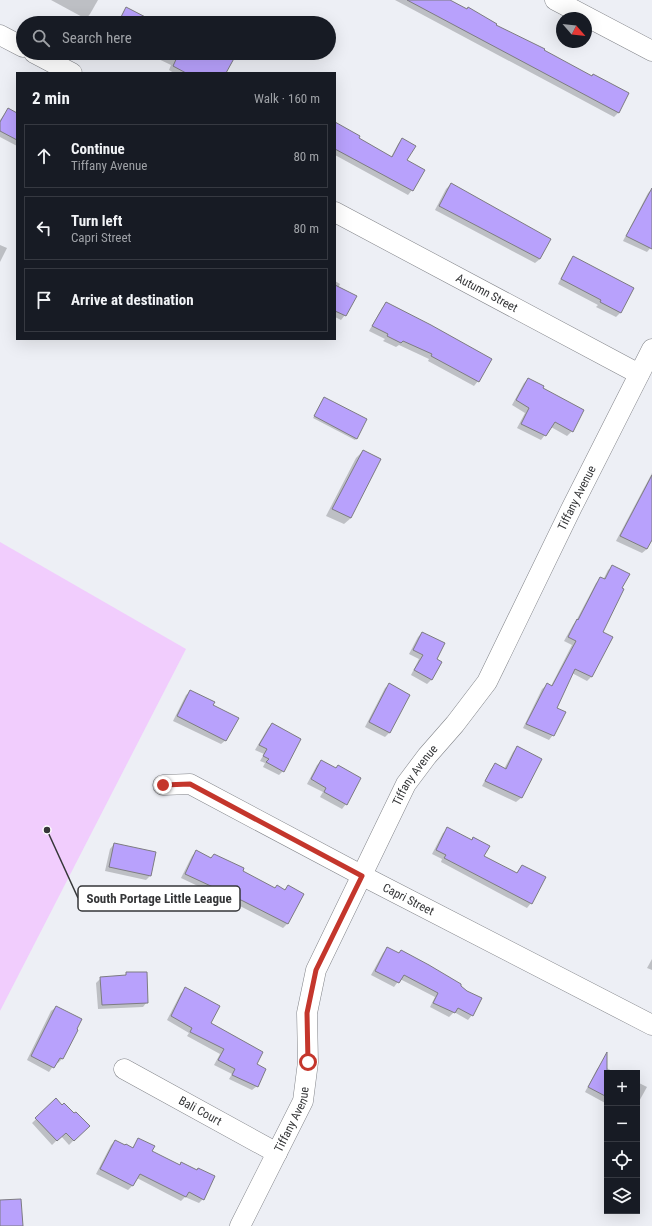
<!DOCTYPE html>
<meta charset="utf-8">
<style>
body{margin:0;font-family:"Roboto Condensed",sans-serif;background:#20242c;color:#f1f3f6}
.controls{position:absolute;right:12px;bottom:12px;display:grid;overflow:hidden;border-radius:0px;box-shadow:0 4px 16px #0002}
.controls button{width:36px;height:36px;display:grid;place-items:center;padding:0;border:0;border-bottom:1px solid #363941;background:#171b24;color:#f1f3f6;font:20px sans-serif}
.compass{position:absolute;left:556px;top:12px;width:36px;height:36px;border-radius:50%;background:#171b24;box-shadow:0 4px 16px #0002;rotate:118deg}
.stop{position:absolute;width:12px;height:12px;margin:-9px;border:3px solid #c4362c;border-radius:50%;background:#fff}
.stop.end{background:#c4362c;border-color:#fff;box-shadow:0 1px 4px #0008}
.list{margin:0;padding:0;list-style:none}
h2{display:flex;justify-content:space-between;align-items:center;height:52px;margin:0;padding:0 16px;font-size:17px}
h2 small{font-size:13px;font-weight:400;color:#9ea1a6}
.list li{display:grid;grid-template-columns:26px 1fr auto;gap:12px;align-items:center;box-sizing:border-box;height:64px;margin:0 8px 8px;padding:0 8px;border:1px solid #363941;border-radius:0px}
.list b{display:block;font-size:15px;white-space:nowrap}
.list p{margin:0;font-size:13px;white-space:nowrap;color:#9ea1a6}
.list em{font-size:13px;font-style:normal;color:#9ea1a6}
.icon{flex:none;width:22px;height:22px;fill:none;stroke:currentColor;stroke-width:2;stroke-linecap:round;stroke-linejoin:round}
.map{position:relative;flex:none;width:652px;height:1226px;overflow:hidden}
.search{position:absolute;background:#171b24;box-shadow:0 4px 16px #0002;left:16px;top:16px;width:320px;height:44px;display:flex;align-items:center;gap:10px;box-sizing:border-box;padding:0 14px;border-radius:22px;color:#9ea1a6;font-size:15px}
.panel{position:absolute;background:#171b24;box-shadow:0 4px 16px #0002;left:16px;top:72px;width:320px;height:268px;border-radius:0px}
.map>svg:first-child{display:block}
.green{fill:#f1cdfd}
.shadow{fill:#0003}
.building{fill:#b8a1fc;stroke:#7d7c81}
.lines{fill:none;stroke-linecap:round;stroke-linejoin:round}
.minor-casing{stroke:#828489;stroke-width:21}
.minor{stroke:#fff;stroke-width:20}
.route{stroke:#c4362c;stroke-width:5}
.labels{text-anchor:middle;stroke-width:3.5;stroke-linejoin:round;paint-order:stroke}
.street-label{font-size:12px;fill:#353638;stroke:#fff}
.leader{fill:none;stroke:#353638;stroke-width:1.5}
.callout-dot{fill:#353638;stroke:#fff;stroke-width:1.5}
.callout{fill:#fff;stroke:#353638;stroke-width:1.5}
.callout-label{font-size:13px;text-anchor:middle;font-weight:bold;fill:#353638}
</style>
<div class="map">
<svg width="652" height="1226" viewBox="0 0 652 1226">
<rect width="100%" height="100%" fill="#edeff5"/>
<path class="green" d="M0,542L186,649L0,1011Z"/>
<g class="shadow">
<path d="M51,0H98L90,14L86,19Z"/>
<path d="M395,0H449L592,77L628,94L618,113L614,117Z"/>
<path d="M146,53H231L225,73H174L169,70L171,65Z"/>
<path d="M8,109L17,114V146L0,137V120Z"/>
<path d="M335,124L391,157L398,144L402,139L412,190L408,195L335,155Z"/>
<path d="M451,184L540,259L535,263L435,210L446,189Z"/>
<path d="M652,189V246L647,252L623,241L648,193Z"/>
<path d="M0,245L7,248L0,262Z"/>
<path d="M573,258L633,289L620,313L616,317L596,307L598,305L558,284L569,262Z"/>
<path d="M335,281L340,284L338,288L345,315L341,320L335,317Z"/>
<path d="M386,303L478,381L474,386L428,361L429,359L399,345L396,347L383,341L385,339L369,331L382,308Z"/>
<path d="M528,379L542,389L582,410L572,431L567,436L551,427L541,440L517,428L525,413L512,405L524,383Z"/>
<path d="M324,398L357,438L355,440L313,418Z"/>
<path d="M363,451L351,518L344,524L326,516L356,458Z"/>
<path d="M652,473V538L647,549L642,553L616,541Z"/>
<path d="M613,566L602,633L591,677L587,681L572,673L556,709L553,735L549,740L523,728L542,689L547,685L551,686L572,645L564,641L573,625L576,621L596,583L601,579L603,580L608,570Z"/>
<path d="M422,633L436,660L432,679L427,684L411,675L419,659L409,654L418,637Z"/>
<path d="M390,684L389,733L385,737L365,727L385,688Z"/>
<path d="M191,691L212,706L226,740L221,744L173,721L186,695Z"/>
<path d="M272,724L283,771L279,775L263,767L265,763L260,761L264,754L255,750L268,728Z"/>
<path d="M517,747L541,760L521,798L516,802L482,786L491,769L495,765L504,769L513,752Z"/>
<path d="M321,761L335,769L338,766L359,779L346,804L342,809L320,797L323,792L307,784L317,765Z"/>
<path d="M448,829L471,841L473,838L483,856L516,874L522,866L531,903L527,908L441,862L442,859L432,854L443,833Z"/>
<path d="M114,844L150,876L146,880L105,871L110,849Z"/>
<path d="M196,851L210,859L214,855L274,889L284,890L288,887V923L283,928L238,905L181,878L192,856Z"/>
<path d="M387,948L467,991L472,1015L468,1020L454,1012L449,1017L430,1007L435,997L400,979L394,987L371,975L383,953Z"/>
<path d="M652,959V970L647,968Z"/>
<path d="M127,973L147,1002L143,1007L98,1009L96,983L101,978L124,977Z"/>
<path d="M186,989L210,1023L255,1064L257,1086L252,1090L229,1079L232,1074L214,1065L220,1054L187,1036L189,1033L167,1020L181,993Z"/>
<path d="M56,1007L62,1059L58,1063L56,1062L49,1072L27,1060L51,1011Z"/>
<path d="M601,1065L616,1073H607V1104L585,1092L597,1069Z"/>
<path d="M637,1082L647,1087L637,1105Z"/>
<path d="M56,1100L88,1126L69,1145L61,1136L52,1145L32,1123Z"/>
<path d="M139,1139L151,1152L180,1166L196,1171L198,1169L203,1199L199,1203L185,1197L181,1201L137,1178L133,1185L128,1190L96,1174L111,1145L115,1141L132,1148Z"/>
</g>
<g class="building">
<path d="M407,0H450L467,9L468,7L497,24L496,25L545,49L544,50L592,76L593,74L629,93L619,113Z"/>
<path d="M126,7L157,23H118Z"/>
<path d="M179,53H237L226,73H186L173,66Z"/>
<path d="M8,108L17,113V140L0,131V122Z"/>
<path d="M335,122L360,136L359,138L392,157L402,138L416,146L407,160L425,170L413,191L335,149Z"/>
<path d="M451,183L551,239L540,259L439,206Z"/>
<path d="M652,188V249L626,236Z"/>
<path d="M573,256L634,288L621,313L600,302L601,300L561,279Z"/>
<path d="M335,285L357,296L346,316L335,311Z"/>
<path d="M386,302L431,325L492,359L479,382L431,356L432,354L403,341L401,343L387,336L388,334L372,326Z"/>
<path d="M528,378L544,386L543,388L584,410L573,432L555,422L546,436L521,424L529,408L516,400Z"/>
<path d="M324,397L367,419L357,439L314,416Z"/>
<path d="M363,450L381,459L351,518L332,509Z"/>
<path d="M652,475V540L647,549L620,536Z"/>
<path d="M612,565L630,574L622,588L624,589L603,632L613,637L592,677L575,669L557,708L566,712L554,736L526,724L547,683L552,686L576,641L568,637L577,619L578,620L600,577L605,579Z"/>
<path d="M422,632L445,643L437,659L442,662L432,680L414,670L423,655L413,650Z"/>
<path d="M389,683L410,695L390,733L369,722Z"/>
<path d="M190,690L215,702L213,705L239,718L226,741L177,716Z"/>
<path d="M272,723L301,739L284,772L266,762L269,759L263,756L267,749L259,745Z"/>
<path d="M517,746L542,759L522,798L485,781L495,763L506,769Z"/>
<path d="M321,760L336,768L338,765L361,778L347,805L324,792L326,788L311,779Z"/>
<path d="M447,827L472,840L473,837L490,846L484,856L517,873L522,865L546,877L532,904L444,858L446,855L436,850Z"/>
<path d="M114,843L156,852L151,876L109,867Z"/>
<path d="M196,850L211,858L214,854L244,868L243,871L275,888L277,885L285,890L288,885L304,894L288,924L243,901L185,874Z"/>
<path d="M387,947L399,953L401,950L429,965L461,984V986L467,991L482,998L473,1016L458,1008L455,1013L433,1003L438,993L404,975L399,983L375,971Z"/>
<path d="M126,972H147L148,1003L102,1005L100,977L126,975Z"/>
<path d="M185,987L220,1006L211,1023L263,1052L257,1064L266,1069L258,1087L232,1075L235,1069L218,1060L224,1049L190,1032L192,1028L171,1016Z"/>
<path d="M56,1006L82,1019L77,1029L78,1030L63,1059L60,1058L54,1068L31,1056Z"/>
<path d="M607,1052V1097L588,1087Z"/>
<path d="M56,1098L62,1105L64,1103L74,1113L76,1112L90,1126L74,1141L66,1133L57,1141L35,1118Z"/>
<path d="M138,1138L155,1146L152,1151L180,1165L181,1162L197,1170L198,1168L215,1176L204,1200L189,1192L186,1197L140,1174L133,1186L100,1169L115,1140L125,1145L126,1144L133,1148Z"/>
<path d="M21,1199L23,1226H0V1200Z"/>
</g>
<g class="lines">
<g class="minor-casing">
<g id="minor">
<path d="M555,0L652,51"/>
<path d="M0,35L23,47"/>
<path d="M34,53L72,73"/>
<path id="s1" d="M335,212L639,374"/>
<path id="s2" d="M163,785L190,784L363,876L652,1025"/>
<path id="s3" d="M124,1069L277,1153"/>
<path id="s4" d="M240,1226L303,1101L308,1062L307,1013L316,970L406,784L427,756L455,724L487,682L572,507L652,349"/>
</g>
</g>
<use href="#minor" class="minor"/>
</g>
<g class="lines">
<path class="route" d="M163,785L190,784L362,876L316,970L307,1013L308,1062"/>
</g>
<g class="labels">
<g class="street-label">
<text dy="4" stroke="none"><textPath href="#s1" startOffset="172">Autumn Street</textPath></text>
<text dy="4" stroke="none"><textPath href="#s4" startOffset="814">Tiffany Avenue</textPath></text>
<text dy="4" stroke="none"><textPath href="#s4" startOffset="491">Tiffany Avenue</textPath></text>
<text dy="4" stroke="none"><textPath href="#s2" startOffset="274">Capri Street</textPath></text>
<text dy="4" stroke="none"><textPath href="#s3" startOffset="87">Bali Court</textPath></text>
<text dy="4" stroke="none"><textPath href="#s4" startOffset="119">Tiffany Avenue</textPath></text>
</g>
</g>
<path class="leader" d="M47 830L78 898"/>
<circle class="callout-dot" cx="47" cy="830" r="4"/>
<rect class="callout" x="78" y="886" width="162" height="25" rx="4"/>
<g class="callout-label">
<text x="159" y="903">South Portage Little League</text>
</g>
</svg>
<div class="controls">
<button>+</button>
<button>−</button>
<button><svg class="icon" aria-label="locate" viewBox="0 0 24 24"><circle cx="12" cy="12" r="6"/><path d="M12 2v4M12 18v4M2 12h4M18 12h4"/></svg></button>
<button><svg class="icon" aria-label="layers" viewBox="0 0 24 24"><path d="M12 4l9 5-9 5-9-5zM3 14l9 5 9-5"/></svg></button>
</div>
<svg class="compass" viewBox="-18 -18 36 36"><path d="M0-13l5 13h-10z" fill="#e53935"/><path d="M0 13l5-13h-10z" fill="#9ea1a6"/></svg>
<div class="stop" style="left:308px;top:1062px"></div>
<div class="stop end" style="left:163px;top:785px"></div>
<div class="search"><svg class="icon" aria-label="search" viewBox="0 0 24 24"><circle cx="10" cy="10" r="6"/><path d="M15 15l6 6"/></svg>Search here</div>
<section class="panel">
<h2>2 min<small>Walk · 160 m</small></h2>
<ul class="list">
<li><svg class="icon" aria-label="ahead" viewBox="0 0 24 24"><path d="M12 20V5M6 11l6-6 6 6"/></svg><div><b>Continue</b><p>Tiffany Avenue</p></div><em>80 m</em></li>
<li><svg class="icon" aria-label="left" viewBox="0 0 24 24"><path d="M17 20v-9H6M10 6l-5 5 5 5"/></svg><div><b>Turn left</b><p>Capri Street</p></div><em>80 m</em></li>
<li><svg class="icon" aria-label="arrive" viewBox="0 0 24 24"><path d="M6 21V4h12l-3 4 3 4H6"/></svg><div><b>Arrive at destination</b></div></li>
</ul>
</section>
</div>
